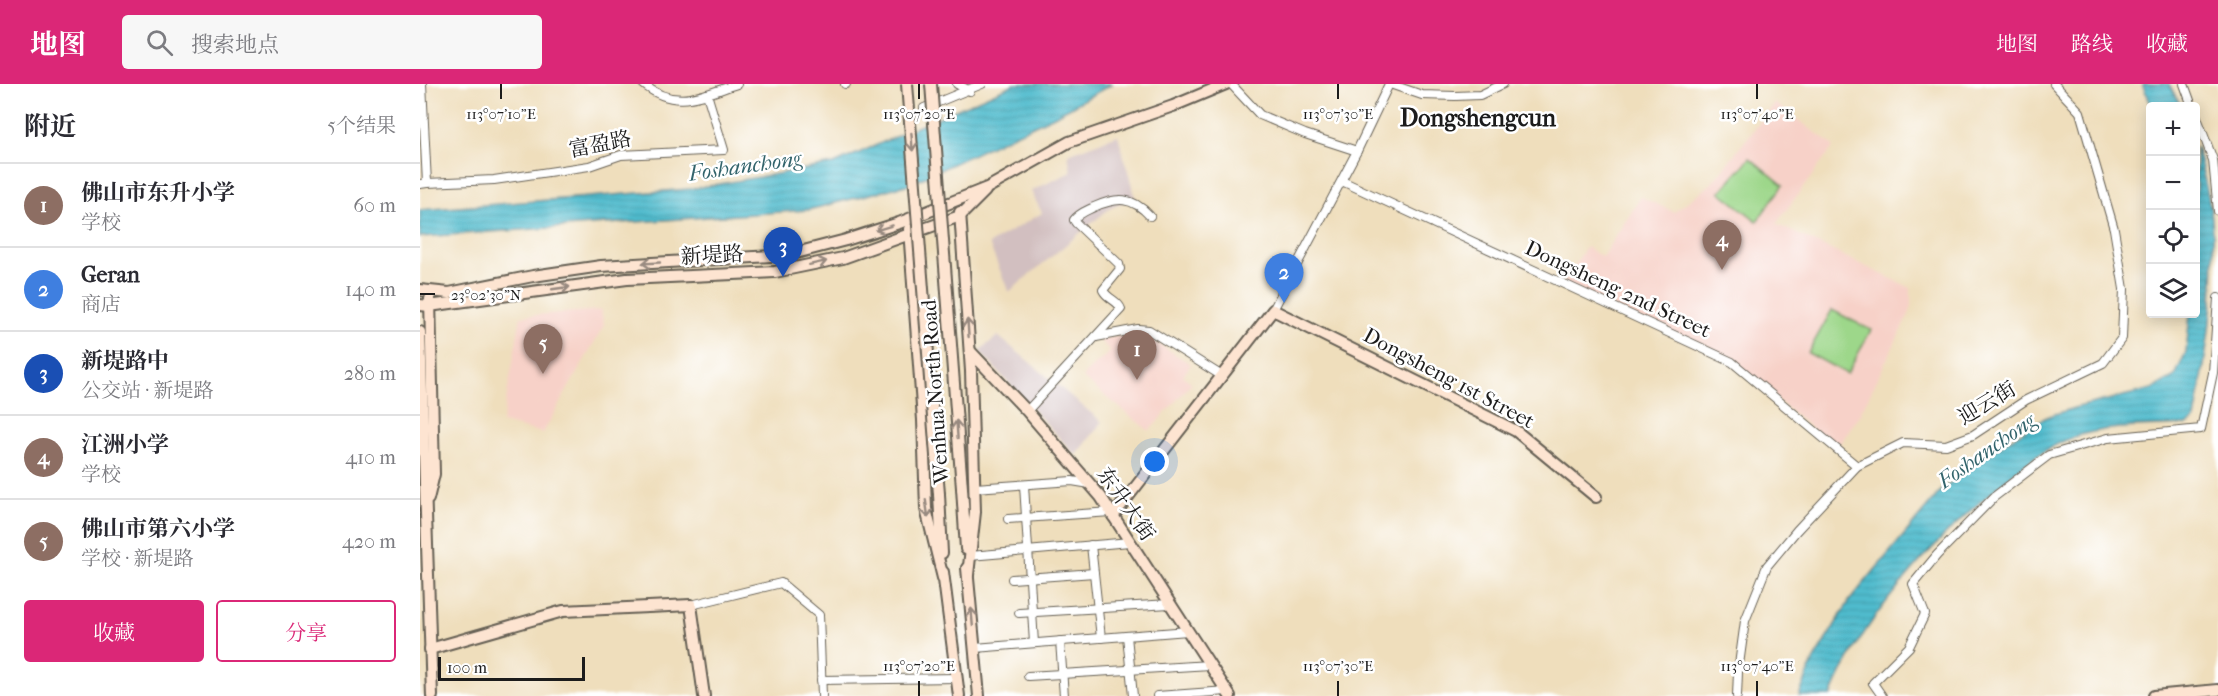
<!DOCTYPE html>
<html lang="zh">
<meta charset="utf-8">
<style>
body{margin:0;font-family:"IM FELL French Canon","Noto Serif SC",serif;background:#f7f7f7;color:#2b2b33}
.controls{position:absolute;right:18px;top:18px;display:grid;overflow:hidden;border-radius:6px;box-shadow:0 3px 15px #0003}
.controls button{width:54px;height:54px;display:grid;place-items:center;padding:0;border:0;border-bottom:2px solid #e1e1e2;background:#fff;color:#2b2b33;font:30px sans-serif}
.scale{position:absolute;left:18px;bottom:15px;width:147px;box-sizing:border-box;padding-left:6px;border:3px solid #1c1c1c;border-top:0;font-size:16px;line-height:21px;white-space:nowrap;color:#1c1c1c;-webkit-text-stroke:4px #fff;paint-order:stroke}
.you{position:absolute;left:735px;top:378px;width:21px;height:21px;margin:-15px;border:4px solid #fff;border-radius:50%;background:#1a73e8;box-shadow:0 0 0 9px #1a73e833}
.badge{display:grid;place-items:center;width:39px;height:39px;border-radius:50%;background:#db2777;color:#fff;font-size:20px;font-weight:700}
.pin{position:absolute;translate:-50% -50px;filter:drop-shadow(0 2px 3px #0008)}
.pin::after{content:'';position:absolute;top:32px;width:21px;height:18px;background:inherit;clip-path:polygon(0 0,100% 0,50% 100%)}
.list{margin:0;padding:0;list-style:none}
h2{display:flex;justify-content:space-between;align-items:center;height:78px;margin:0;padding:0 24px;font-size:26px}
h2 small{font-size:20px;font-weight:400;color:#7c7c81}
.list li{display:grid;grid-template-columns:39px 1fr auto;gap:18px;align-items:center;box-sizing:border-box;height:84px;padding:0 24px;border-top:2px solid #e1e1e2}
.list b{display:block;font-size:22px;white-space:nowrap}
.list p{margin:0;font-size:20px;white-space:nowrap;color:#7c7c81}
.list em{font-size:20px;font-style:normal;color:#7c7c81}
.actions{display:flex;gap:12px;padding:18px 24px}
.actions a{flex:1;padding:14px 0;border:2px solid #db2777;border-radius:6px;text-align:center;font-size:21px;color:#db2777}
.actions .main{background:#db2777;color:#fff}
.icon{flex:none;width:33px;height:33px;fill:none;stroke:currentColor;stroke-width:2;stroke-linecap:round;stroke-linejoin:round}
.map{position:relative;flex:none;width:1798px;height:612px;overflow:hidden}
header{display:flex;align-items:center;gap:36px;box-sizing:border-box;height:84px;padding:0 30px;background:#db2777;color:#fff}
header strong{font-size:28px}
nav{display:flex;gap:33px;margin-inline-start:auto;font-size:21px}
.search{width:420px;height:54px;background:#f7f7f7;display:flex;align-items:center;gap:15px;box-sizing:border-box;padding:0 21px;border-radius:6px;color:#7c7c81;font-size:22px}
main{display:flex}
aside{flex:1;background:#fff}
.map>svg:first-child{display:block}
.built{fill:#f7d1c8}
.industrial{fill:#d2bfc0}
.grass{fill:#9dd78a;stroke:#5c7a53;stroke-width:1.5}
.water{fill:url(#water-rules);stroke:#366c74;stroke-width:1.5}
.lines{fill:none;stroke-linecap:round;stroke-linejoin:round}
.street-casing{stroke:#666054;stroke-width:10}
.secondary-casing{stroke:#666054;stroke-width:14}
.street{stroke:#fff;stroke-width:8}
.secondary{stroke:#fde4d1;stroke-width:10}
.secondary-bridge-casing{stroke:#666054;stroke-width:14;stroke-linecap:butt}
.secondary-bridge{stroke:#fde4d1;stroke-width:10}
.oneway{stroke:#988a80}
.ticks{fill:none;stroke:#1c1c1c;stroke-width:2}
.labels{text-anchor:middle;stroke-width:5;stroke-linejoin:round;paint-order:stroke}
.street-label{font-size:21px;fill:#1c1c1c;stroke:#fff}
.water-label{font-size:22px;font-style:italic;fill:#33646c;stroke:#fff}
.quarter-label{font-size:24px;font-weight:bold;fill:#1c1c1c;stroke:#fff}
.ticks-label{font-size:15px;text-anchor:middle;fill:#1c1c1c;stroke:#fff;stroke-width:5;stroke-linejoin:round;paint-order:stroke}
</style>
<header>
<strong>地图</strong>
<div class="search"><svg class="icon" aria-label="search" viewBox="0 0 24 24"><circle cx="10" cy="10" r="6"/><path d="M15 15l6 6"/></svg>搜索地点</div>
<nav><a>地图</a><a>路线</a><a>收藏</a></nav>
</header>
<main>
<aside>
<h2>附近<small>5个结果</small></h2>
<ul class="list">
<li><span class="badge" style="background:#8d6e63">1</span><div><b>佛山市东升小学</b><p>学校</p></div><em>60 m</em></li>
<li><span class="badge" style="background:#3f7fe0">2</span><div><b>Geran</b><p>商店</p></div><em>140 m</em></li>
<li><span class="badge" style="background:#1a4fb4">3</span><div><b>新堤路中</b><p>公交站 · 新堤路</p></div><em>280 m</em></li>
<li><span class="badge" style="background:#8d6e63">4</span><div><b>江洲小学</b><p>学校</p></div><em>410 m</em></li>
<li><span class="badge" style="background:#8d6e63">5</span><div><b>佛山市第六小学</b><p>学校 · 新堤路</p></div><em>420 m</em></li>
</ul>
<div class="actions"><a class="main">收藏</a><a>分享</a></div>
</aside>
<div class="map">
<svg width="1798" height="612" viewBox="0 0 1798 612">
<defs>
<pattern id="water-rules" width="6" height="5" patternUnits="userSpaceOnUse" patternTransform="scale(1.5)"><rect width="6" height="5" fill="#50bbcd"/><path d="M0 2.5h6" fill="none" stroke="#45a0af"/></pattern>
</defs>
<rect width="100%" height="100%" fill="#fff"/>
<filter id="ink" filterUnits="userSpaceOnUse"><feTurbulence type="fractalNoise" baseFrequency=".0167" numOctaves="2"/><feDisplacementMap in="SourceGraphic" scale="12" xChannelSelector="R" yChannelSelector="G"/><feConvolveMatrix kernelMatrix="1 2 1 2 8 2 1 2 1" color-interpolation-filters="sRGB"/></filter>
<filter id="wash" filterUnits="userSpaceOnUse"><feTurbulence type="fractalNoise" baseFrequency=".008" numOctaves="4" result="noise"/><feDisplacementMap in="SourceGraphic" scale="24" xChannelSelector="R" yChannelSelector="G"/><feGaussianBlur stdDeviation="1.35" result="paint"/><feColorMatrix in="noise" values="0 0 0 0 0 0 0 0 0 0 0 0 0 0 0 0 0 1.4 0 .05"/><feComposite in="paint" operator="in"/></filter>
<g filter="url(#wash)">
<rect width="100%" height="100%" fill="#efdebc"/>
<g class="built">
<path d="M1355,19L1414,62L1356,140L1491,204V226L1439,332L1416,365L1312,278L1143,200L1166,163L1182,173L1221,113L1254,128L1291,100Z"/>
<path d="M181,226L184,241L123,349L82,339L101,232Z"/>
<path d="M719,248L771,280L763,292L772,299L729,347L663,294L665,289L691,267L679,256Z"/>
</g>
<g class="industrial">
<path d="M698,51L715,113L690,124L589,208L569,160L622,129L611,107L651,88L648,70Z"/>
<path d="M578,252L682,338L656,372L559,267Z"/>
</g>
<g class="grass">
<path d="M1330,74L1363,101L1337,137L1300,108Z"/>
<path d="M1412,226L1451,246L1427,290L1388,269Z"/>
</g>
<g class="water">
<path d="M594,0H692L634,32L490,100L388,126L0,153V126L270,105L414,80Z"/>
<path d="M1722,0H1749L1761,22H1732Z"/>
<path d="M1776,62C1782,85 1789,110 1792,134C1798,201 1787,269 1775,335L1767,341C1730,343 1689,341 1654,353C1623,364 1598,385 1574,406C1512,458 1441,536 1411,612H1379L1394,575L1430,516L1523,404L1589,356L1626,333L1654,324L1732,305L1755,292L1766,268L1770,230H1776Z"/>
</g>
</g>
<g filter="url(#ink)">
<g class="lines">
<g class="street-casing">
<g id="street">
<path d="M223,0C256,27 282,11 317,0"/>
<path d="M425,0H426"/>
<path d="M537,0L550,7"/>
<path d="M811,0L840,31L885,50L937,67L853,226"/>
<path d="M970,0L1002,11L1035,12L1060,11L1083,0"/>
<path d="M1764,0L1772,22"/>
<path d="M504,24L562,0"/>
<path d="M1776,31L1793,76L1798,127"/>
<path d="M937,67L969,0"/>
<path d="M922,97L1312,278L1437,382"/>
<path d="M7,99L74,96L169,82L201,71L304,66L287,10"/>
<path d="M0,100L7,99L2,0"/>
<path d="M676,253L718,245L729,246L802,292"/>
<path d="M607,327L701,225C698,216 687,215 683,206L700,185L699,180L656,139L654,136C659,129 666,127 674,123C697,113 712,112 730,132"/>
<path d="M604,401L614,559"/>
<path d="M555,404L652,397L670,400"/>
<path d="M588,435L691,428"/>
<path d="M671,461L681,554"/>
<path d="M550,472L710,458"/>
<path d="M592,495L674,489"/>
<path d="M271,521L361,499L399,531L402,612"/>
<path d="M599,529L750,520"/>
<path d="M707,552L713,612"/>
<path d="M640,557L644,612"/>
<path d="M555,564L768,547"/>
<path d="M608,592L790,581"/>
<path d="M401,596L537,594"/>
<path d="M737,612L807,607"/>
<path d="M1317,612L1318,588L1325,537L1347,482L1377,446L1437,382L1483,359L1526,361L1553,351L1606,316L1683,279L1702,254L1704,205L1694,145L1660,28L1634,0"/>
<path d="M1462,612L1453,599L1489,563L1505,530L1493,500L1517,471L1574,413L1629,371L1688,354L1781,345L1793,289L1798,214"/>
</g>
</g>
<g class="secondary-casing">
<g id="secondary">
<path d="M540,128L551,287L555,428L548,491"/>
<path d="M489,145L503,336L506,425L523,494"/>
<path d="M0,206L29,209L113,192L181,182L368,171L426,156L479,139L567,104L649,58L753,22L806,0"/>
<path d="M0,221L9,222L207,195L355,188L423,174L540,132L565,107"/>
<path d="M0,248L12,612"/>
<path d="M550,267L607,327L681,413L810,612"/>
<path d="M542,404L546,465"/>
<path d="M519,410L522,469"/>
<path d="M8,415L14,390L10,215"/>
<path d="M693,432L853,226L1096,347L1176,413"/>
<path d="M547,484L559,612"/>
<path d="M523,488L539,612"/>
<path d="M10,565L143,527L271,521L284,612"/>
<path d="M1734,612L1798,606"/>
</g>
</g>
<use href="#street" class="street"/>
<use href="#secondary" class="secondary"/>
<g class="secondary-bridge-casing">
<g id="secondary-bridge">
<path d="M487,0L519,410"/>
<path d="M511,0L542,404"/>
</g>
</g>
<use href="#secondary-bridge" class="secondary-bridge"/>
</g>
<defs><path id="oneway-shaft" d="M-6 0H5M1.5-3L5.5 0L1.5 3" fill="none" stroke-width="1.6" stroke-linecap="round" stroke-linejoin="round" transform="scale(1.5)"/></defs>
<g class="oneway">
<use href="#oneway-shaft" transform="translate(492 58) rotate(86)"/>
<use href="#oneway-shaft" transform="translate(464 144) rotate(163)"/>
<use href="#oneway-shaft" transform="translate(231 179) rotate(177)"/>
<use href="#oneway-shaft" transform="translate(398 179) rotate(-12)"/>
<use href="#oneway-shaft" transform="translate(141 204) rotate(-8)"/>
<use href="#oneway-shaft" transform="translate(548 244) rotate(-94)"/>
<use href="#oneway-shaft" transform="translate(537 345) rotate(-94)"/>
<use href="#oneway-shaft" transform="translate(507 425) rotate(82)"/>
<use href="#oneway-shaft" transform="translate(552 533) rotate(-95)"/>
</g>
</g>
<path class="ticks" d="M81,0V15M499,0V15M918,0V15M1337,0V15M0,210H15M499,597V612M918,597V612M1337,597V612"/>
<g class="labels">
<g class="street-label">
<text transform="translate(180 60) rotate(-11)" y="7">富盈路</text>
<text transform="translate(292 171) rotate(-3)" y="7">新堤路</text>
<text transform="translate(1198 205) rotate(25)" y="7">Dongsheng 2nd Street</text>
<text transform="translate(1029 294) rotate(28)" y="7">Dongsheng 1st Street</text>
<text transform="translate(515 308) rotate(-94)" y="7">Wenhua North Road</text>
<text transform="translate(1567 319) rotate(-31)" y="7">迎云街</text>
<text transform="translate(706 420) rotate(55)" y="7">东升大街</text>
</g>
<g class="water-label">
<text transform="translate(325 81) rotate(-8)" y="8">Foshanchong</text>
<text transform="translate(1566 366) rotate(-35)" y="8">Foshanchong</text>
</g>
<g class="quarter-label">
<text x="1058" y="42">Dongshengcun</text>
</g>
</g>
<g class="ticks-label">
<text x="81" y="35">113°07'10"E</text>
<text x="499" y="35">113°07'20"E</text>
<text x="918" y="35">113°07'30"E</text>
<text x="1337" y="35">113°07'40"E</text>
<text x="66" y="216">23°02'30"N</text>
<text x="499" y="587">113°07'20"E</text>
<text x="918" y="587">113°07'30"E</text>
<text x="1337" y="587">113°07'40"E</text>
</g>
</svg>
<div class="controls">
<button>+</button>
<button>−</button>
<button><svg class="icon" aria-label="locate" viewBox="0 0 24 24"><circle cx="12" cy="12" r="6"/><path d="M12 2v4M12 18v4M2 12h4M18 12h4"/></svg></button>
<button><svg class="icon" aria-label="layers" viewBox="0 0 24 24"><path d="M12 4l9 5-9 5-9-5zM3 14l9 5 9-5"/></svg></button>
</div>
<div class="scale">100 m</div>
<div class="you"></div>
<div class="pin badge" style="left:717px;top:296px;background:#8d6e63">1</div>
<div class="pin badge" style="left:864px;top:219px;background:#3f7fe0">2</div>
<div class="pin badge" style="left:363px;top:193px;background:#1a4fb4">3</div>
<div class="pin badge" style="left:1302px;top:186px;background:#8d6e63">4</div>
<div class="pin badge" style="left:123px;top:290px;background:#8d6e63">5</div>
</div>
</main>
